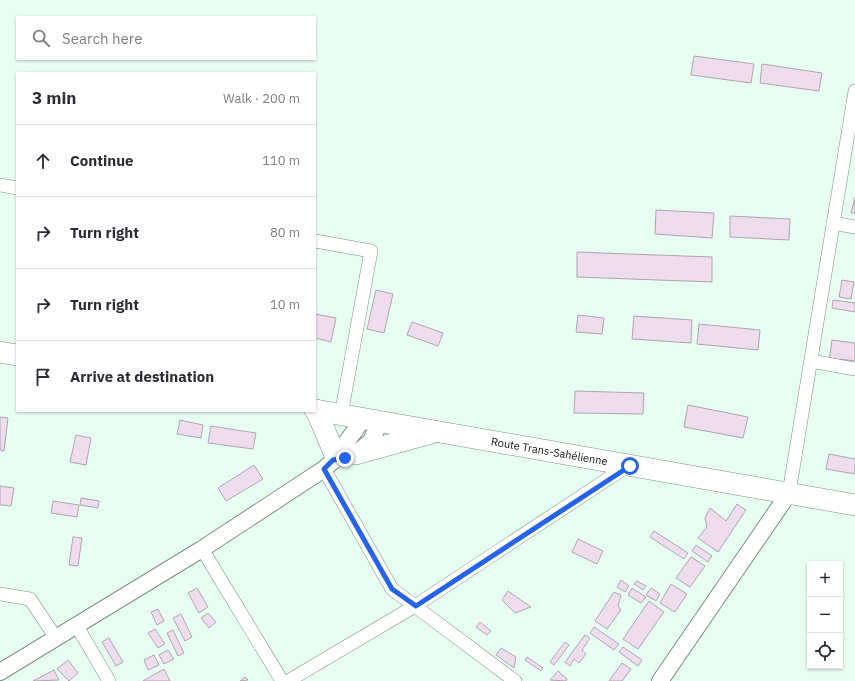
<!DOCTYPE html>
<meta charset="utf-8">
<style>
body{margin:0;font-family:"IBM Plex Sans",sans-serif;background:#f7f7f7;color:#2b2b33}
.controls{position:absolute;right:12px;bottom:12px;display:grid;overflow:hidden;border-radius:0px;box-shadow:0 1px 3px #0004}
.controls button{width:36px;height:36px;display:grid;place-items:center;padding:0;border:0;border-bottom:1px solid #e1e1e2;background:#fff;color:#2b2b33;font:20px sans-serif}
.stop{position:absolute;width:12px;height:12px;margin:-9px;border:3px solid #2563eb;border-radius:50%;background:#fff}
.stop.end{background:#2563eb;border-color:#fff;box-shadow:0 1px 4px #0008}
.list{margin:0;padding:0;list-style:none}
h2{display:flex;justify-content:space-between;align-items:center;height:52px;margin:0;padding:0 16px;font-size:17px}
h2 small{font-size:13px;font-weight:400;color:#7c7c81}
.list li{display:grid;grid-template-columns:26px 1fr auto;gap:12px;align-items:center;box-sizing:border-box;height:72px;padding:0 16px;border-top:1px solid #e1e1e2}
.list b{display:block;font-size:15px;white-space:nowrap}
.list em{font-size:13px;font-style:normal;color:#7c7c81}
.icon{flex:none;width:22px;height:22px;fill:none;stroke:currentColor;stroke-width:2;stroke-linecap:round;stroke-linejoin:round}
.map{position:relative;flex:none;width:855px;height:681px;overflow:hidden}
.search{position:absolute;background:#fff;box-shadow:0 1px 3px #0004;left:16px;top:16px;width:300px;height:44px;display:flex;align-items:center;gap:10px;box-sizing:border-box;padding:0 14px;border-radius:0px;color:#7c7c81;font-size:15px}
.panel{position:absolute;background:#fff;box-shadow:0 1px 3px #0004;left:16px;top:72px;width:300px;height:340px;border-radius:0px}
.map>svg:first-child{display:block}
.building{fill:#eeddec;stroke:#b2a2b1}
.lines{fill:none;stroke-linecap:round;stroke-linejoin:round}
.minor-casing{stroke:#798e84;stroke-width:14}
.tertiary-casing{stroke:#798e84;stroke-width:18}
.trunk-casing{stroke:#798e84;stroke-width:22}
.minor{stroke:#fff;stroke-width:13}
.tertiary{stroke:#fff;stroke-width:16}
.trunk{stroke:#fff;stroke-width:21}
.route{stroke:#2563eb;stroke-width:5}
.labels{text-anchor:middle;stroke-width:3;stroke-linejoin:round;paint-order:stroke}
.street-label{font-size:11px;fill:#0c1411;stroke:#fff}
</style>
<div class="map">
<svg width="855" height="681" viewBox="0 0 855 681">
<rect width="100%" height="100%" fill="#e7fef3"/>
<g class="building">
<path d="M694,56L754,64L751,83L691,75Z"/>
<path d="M762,64L822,73L819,91L760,83Z"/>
<path d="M855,197V213H851Z"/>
<path d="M656,210L714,213L712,238L655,234Z"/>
<path d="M730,216L790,219L789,240L730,237Z"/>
<path d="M577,252L712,257V282L577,277Z"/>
<path d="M842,280L854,282L851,299L839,297Z"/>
<path d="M376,290L393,294L384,333L367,329Z"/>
<path d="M833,300L855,303V312L832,308Z"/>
<path d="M315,314L336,318L331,342L315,338Z"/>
<path d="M578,315L604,318L602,334L576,332Z"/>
<path d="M634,316L692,320L691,343L632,339Z"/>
<path d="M412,322L443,333L438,346L407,335Z"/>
<path d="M699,324L760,330L758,350L697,344Z"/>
<path d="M832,340L855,343V361L839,359L838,363L829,361Z"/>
<path d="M575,391L644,393L643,414L574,413Z"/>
<path d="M688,405L748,417L743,438L684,427Z"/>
<path d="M0,417L8,418L4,451L0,450Z"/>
<path d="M180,420L203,425L201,438L177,434Z"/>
<path d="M211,426L256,433L253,449L208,443Z"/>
<path d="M76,435L91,438L86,465L70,462Z"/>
<path d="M829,454L855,459V474L826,469Z"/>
<path d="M254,465L263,479L226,501L218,488Z"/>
<path d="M0,486L14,488L11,506L0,505Z"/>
<path d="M81,498L99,501L98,508L80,505Z"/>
<path d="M53,501L79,505L77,517L51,513Z"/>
<path d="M737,504L746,510L718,552L698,538L707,527L705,518L710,508L726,521Z"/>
<path d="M654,531L688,553L684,559L650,537Z"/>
<path d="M73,537L82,538L78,566L69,565Z"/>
<path d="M578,539L603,551L597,564L572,552Z"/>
<path d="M696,545L712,556L708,562L692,551Z"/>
<path d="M691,557L705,566L690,587L676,578Z"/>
<path d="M621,580L629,586L625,592L617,587Z"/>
<path d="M637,581L646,586L643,590L634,584Z"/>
<path d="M671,584L687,594L675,612L660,603Z"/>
<path d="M197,588L208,607L199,613L188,593Z"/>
<path d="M632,588L646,597L641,603L628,595Z"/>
<path d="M651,588L660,594L656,601L646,595Z"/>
<path d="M508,591L531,607L515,613L502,600Z"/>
<path d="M614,592L621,595L618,606L621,610L607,629L595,621Z"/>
<path d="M649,601L664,612L638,649L623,639Z"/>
<path d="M158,609L164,621L157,625L151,612Z"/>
<path d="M208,613L216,622L209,628L201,618Z"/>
<path d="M181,614L192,637L185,641L173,618Z"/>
<path d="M480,622L491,631L487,635L476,627Z"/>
<path d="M594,627L619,644L614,650L590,633Z"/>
<path d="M155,629L165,644L158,648L148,633Z"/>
<path d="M173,630L184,653L178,656L167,633Z"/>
<path d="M585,635L590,638L582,650L586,654L579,663L574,659L570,666L565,662Z"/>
<path d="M109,638L123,662L116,666L102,642Z"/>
<path d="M565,642L569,645L554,665L550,662Z"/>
<path d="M623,647L642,660L638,666L619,652Z"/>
<path d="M501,648L516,657L514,668L496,655Z"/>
<path d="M168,650L174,659L164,664L159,655Z"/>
<path d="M154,655L159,665L148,670L144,660Z"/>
<path d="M527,657L543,668L541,671L525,660Z"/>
<path d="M68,660L78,673L69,681L57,669Z"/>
<path d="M622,663L631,669L622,681H609Z"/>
<path d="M164,669L170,681H143Z"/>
<path d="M54,670L59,680L33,681Z"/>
<path d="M558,671L567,679L566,681L550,680Z"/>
<path d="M245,677L248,680L240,681Z"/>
</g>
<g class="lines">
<g class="minor-casing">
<g id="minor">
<path d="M0,185L17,188"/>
<path d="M833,223L855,227"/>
<path d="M315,241L371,251L341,415"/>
<path d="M811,361L855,369"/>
<path d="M324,469L392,589L515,681"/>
<path d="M789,493L855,91"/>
<path d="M202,549L282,681"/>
<path d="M0,594L30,599L56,638"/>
<path d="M77,626L109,681"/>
<path d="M288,681L415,606L629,465"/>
</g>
</g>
<g class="tertiary-casing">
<g id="tertiary">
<path d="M358,452L371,441L380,422"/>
<path d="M0,672L202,549L324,469L333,461L363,419"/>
<path d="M660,681L789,493"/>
</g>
</g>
<g class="trunk-casing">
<g id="trunk">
<path d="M0,352L17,355"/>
<path id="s1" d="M315,410L855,505"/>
<path d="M316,410L336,457"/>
<path d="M356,454L432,433"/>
</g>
</g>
<use href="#minor" class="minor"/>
<use href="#tertiary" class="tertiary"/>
<use href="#trunk" class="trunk"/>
</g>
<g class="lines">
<path class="route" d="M345,458L333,460L324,469L392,589L416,606L630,466"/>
</g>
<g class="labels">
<g class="street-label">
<text dy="4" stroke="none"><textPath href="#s1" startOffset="238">Route Trans-Sahélienne</textPath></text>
</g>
</g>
</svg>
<div class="controls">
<button>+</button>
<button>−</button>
<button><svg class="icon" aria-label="locate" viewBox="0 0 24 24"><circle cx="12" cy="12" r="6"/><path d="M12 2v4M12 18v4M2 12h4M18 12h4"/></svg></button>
</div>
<div class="stop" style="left:630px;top:466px"></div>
<div class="stop end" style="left:345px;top:458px"></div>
<div class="search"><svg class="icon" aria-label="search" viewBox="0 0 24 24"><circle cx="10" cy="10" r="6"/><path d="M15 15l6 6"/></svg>Search here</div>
<section class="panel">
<h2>3 min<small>Walk · 200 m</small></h2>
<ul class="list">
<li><svg class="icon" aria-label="ahead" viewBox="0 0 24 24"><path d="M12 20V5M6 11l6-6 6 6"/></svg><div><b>Continue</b></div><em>110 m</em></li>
<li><svg class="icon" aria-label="right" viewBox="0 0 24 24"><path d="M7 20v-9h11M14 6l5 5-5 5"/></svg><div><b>Turn right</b></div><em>80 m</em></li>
<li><svg class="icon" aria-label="right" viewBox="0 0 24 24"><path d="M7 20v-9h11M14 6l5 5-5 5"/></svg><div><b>Turn right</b></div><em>10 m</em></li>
<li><svg class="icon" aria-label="arrive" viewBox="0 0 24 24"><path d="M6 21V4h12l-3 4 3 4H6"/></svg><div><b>Arrive at destination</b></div></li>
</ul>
</section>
</div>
